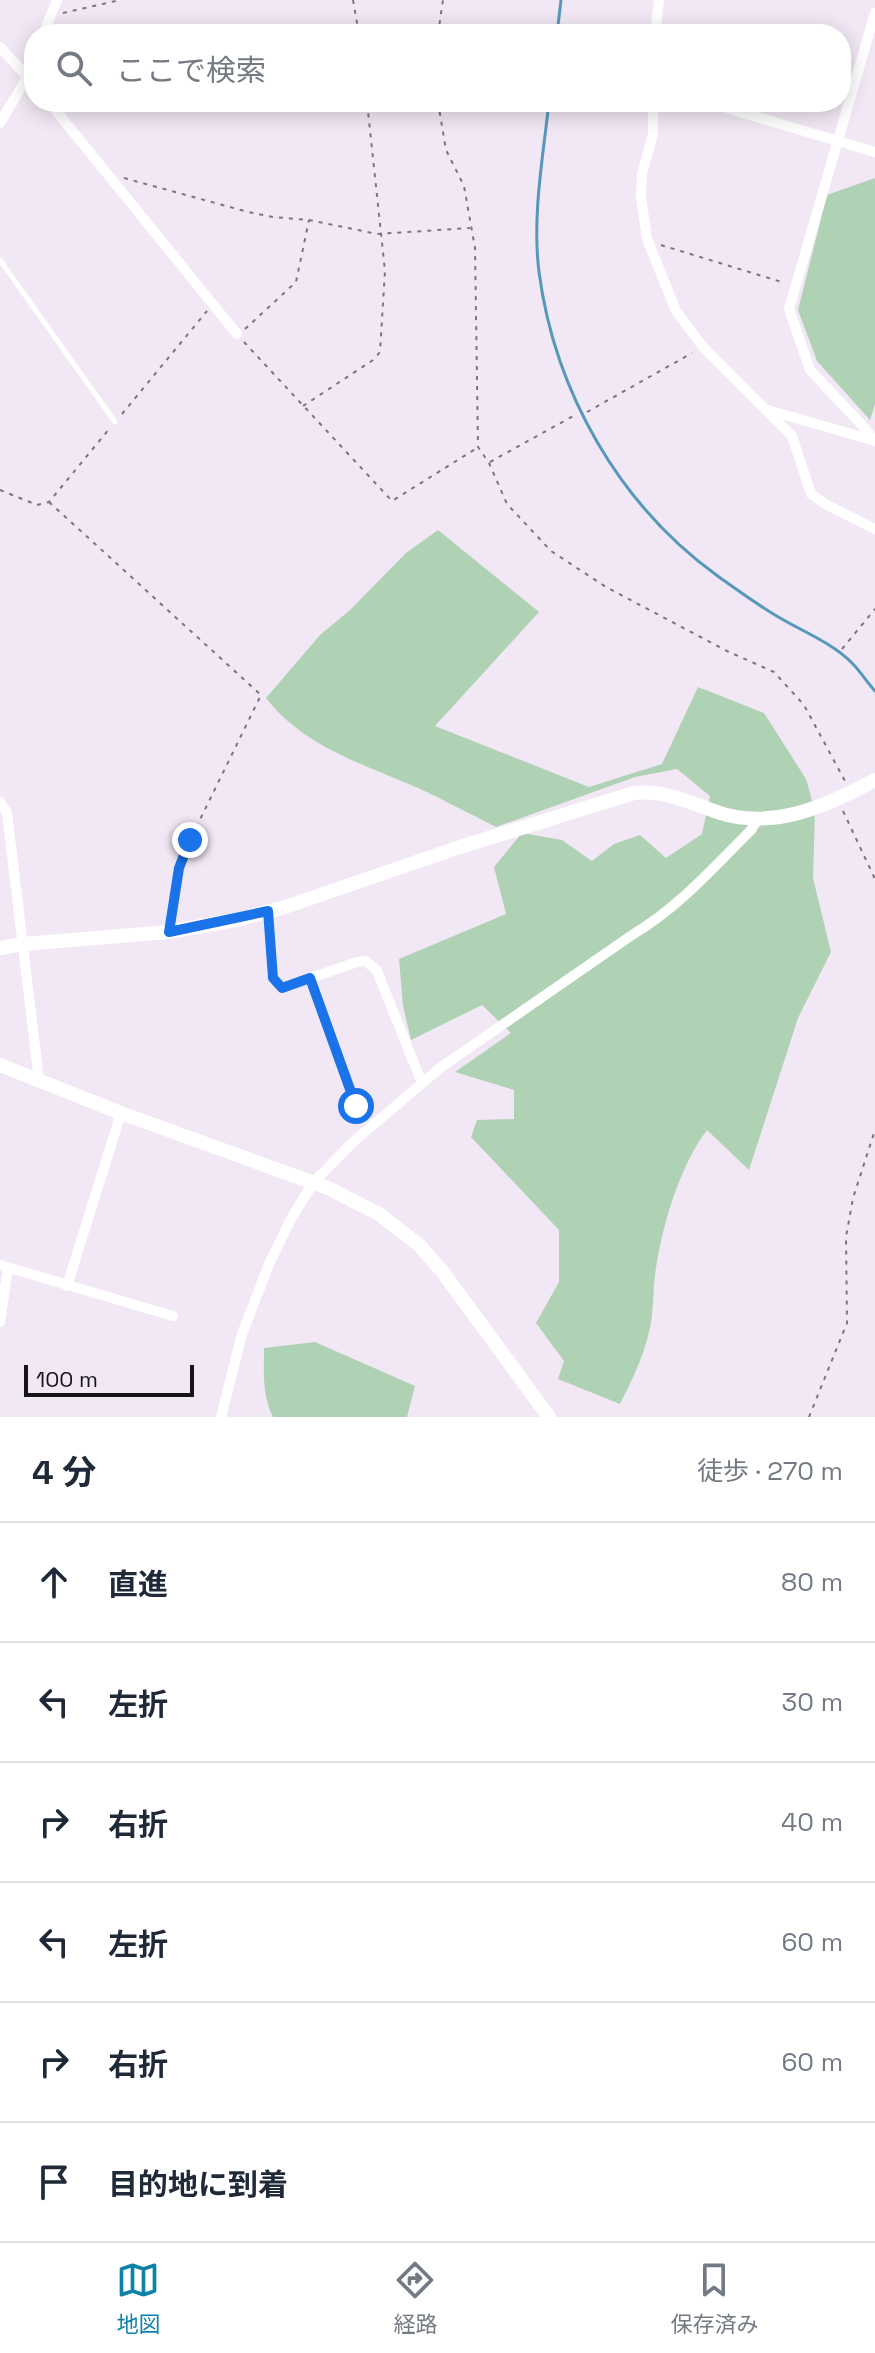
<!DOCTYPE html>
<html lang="ja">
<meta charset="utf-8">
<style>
body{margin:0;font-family:"Space Grotesk","Noto Sans JP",sans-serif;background:#f2f2f3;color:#1f2937}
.scale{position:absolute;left:24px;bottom:20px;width:170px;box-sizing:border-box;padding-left:8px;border:4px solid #171418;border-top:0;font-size:22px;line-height:28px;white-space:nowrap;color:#171418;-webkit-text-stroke:6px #f2e8f5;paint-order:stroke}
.stop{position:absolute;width:24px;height:24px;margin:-18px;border:6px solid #1a73e8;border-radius:50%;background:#fff}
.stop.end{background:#1a73e8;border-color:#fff;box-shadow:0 2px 8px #0008}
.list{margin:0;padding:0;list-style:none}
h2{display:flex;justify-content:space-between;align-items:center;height:104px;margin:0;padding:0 32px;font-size:34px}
h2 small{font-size:26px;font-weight:400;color:#747a83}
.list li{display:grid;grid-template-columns:52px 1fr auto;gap:24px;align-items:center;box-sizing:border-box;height:120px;padding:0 32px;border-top:2px solid #e0e1e3}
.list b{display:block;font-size:30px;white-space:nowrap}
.list em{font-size:26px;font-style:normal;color:#747a83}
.icon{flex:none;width:44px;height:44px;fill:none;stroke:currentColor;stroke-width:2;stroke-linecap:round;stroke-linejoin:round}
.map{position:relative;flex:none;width:875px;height:1417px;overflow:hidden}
.search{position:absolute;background:#fff;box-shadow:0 4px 20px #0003;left:24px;right:24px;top:24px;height:88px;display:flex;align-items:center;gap:20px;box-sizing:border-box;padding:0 28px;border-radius:32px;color:#747a83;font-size:30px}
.sheet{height:824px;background:#fff}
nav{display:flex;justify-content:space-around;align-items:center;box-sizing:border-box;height:112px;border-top:2px solid #e0e1e3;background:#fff;font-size:22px;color:#747a83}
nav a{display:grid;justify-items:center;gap:4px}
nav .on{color:#0e81a8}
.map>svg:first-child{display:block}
.green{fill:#afd1b4}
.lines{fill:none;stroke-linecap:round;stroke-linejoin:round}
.stream{stroke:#5698ba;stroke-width:3}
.path{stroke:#7a747c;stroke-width:2;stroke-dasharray:4 6;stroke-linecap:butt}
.lane{stroke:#fff;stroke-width:5}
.street{stroke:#fff;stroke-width:10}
.secondary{stroke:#fff;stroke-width:14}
.route{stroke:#1a73e8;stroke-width:10}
</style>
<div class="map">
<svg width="875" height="1417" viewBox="0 0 875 1417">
<rect width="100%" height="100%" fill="#f2e8f5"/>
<g class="green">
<path d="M875,178V404L870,420L817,361L798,310L827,195Z"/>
<path d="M438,530L539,612L435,726L589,787L662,764L698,687L764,713L806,779L815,811L813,878L831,952L798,1018L749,1170L707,1130C681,1164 664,1220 657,1262C652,1286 655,1312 648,1336C642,1360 631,1382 620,1404L558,1379L564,1361L536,1323L559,1282V1230L471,1137L477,1120L514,1119V1090L455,1072L511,1033L482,1005L411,1040L403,1006L399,959L506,914L494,867L522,833L562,840L592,861L614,844L640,835L666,858L702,834L710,796L677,769L635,777L496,827C470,814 444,800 418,788C363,764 304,747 266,698L320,635L350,610L406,553Z"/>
<path d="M315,1342L415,1386L407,1417H273C262,1394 264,1373 264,1348Z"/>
</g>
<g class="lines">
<g class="stream">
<path d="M557,34L561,0"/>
<path d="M549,102C543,157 532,216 539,272C555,393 620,506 719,577C739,591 759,606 780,618C804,632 832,643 852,663C860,671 867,682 875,691"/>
</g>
<g class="path">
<path d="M353,0L359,34"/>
<path d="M63,13L120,0"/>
<path d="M438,34L443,0"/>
<path d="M438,102L446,150L464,186L475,248L478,447L489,463L507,504L551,551L606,587L727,651L774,672L804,705L845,781"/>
<path d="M124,178L248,212L273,217L309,220L377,234L470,228"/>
<path d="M661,245L785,283"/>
<path d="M245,329L296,282L309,220"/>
<path d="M244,342L392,501L477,448"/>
<path d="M303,406L373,360L380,352L385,271L367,102"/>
<path d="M587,412L692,353"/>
<path d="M122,414L207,311"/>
<path d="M490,462L575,415"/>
<path d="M0,490L37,505L49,502L110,428"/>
<path d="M49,502L261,695L190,840L179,868L171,920"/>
<path d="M842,649L875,609"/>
<path d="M843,811L875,879"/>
<path d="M313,987L361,1120"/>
<path d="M809,1417L847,1323L846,1237L853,1198L875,1130"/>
</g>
<path class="lane" d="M0,260L115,422"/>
<g class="street">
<path d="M43,34L57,0"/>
<path d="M655,34L659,0"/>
<path d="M0,47L34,84"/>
<path d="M49,102L237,334"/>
<path d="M653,102V134L642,174L641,197L647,239L676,311L703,347L792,436L811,494L827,505L875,529"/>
<path d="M706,102L875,152"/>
<path d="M0,123L28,76L34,60"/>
<path d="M768,410L875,441"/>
<path d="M874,440L863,426L810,370L789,309L875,13"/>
<path d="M0,802L7,813L39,1080"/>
<path d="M268,911L273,978L282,988L357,962L366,961L377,971L422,1083"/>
<path d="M0,1265L173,1316"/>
<path d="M67,1286L121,1113"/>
<path d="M0,1322L8,1268"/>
<path d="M221,1417L242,1334L270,1262L292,1217L314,1182L352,1143L440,1068L632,935C679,907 713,868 751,830L758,819"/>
</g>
<g class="secondary">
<path d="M0,948L23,944L169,932L240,919L285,907L463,846L634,793C664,790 689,802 717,812C772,831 827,806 875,780"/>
<path d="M0,1065L121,1113L328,1188L379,1214L419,1245L442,1271L549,1417"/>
</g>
</g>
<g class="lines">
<path class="route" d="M190,840L179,868L169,932L268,911L273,978L282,988L310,978L356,1106"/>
</g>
</svg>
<div class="scale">100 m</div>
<div class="stop" style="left:356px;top:1106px"></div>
<div class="stop end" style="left:190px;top:840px"></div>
<div class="search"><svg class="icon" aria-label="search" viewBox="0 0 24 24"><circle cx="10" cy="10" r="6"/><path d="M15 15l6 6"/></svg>ここで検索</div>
</div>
<section class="sheet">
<h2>4 分<small>徒歩 · 270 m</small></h2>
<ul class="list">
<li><svg class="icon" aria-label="ahead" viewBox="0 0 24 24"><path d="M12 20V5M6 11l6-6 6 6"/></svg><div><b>直進</b></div><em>80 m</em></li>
<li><svg class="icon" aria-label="left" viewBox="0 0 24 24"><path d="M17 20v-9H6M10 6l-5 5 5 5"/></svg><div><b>左折</b></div><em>30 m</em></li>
<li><svg class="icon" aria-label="right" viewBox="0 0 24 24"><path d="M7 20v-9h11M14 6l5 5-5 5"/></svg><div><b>右折</b></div><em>40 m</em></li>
<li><svg class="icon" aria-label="left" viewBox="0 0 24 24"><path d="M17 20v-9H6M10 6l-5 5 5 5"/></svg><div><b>左折</b></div><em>60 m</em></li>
<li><svg class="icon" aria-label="right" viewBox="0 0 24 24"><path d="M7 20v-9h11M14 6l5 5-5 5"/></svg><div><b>右折</b></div><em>60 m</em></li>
<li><svg class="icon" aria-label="arrive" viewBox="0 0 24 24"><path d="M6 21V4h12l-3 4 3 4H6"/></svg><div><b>目的地に到着</b></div></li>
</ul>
</section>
<nav>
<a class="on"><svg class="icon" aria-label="map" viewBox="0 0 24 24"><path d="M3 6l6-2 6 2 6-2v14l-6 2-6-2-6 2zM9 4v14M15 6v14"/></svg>地図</a>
<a><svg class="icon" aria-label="directions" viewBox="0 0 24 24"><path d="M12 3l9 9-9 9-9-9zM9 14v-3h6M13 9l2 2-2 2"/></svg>経路</a>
<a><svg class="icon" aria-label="saved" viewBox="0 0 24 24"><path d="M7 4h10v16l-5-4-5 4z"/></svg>保存済み</a>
</nav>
